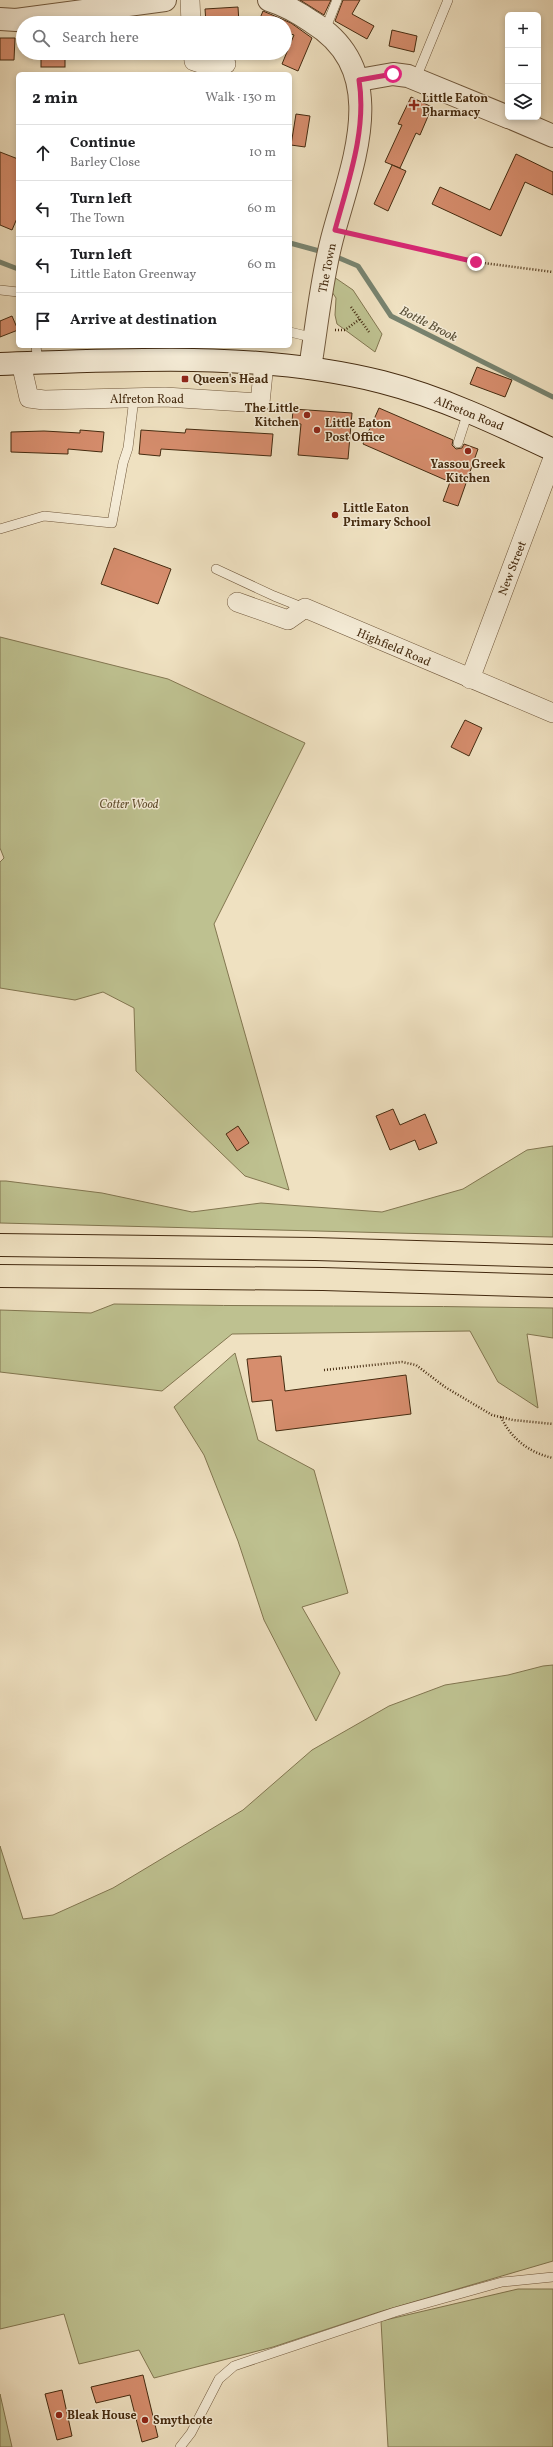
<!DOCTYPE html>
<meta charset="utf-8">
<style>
body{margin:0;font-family:Vollkorn,serif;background:#f6f6f6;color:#202124}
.controls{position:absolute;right:12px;top:12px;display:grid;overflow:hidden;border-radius:6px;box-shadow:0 2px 6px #0003}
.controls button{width:36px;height:36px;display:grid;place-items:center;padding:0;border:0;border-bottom:1px solid #e0e0e0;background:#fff;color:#202124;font:20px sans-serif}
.stop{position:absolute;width:12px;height:12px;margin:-9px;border:3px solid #db2777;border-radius:50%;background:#fff}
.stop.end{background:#db2777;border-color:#fff;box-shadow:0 1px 4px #0008}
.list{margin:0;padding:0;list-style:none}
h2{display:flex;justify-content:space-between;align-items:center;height:52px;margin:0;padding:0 16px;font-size:17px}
h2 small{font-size:13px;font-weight:400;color:#757577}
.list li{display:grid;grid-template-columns:26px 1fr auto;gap:12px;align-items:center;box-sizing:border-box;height:56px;padding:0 16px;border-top:1px solid #e0e0e0}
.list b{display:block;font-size:15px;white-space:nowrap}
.list p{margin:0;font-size:13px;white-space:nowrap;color:#757577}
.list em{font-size:13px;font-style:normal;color:#757577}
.icon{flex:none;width:22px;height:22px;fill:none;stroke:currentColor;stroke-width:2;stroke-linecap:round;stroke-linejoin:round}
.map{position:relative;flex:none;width:553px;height:2447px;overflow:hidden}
.search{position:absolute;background:#fff;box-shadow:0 2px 6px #0003;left:16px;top:16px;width:276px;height:44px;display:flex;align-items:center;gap:10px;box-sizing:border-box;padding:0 14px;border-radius:22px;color:#757577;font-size:15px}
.panel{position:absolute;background:#fff;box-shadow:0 2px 6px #0003;left:16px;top:72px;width:276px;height:276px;border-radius:6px}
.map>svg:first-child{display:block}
.green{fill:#bec190;stroke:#827650}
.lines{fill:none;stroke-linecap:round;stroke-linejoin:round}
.stream{stroke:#78836f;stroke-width:5}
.building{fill:#d68d6d;stroke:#452b10}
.service-casing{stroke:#70583c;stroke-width:10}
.minor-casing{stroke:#70583c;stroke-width:20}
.tertiary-casing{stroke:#70583c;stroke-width:24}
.secondary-casing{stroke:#452b10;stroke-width:24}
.trunk-casing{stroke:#452b10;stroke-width:24}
.path{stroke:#452b10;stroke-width:2.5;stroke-dasharray:1 2;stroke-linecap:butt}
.service{stroke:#f5ecd7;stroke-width:9}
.minor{stroke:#f5ecd7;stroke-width:19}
.tertiary{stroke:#f5ecd7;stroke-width:22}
.secondary{stroke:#f5ecd7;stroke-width:22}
.trunk{stroke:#efe1c1;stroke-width:22}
.route{stroke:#db2777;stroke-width:5}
.poi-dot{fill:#8f2418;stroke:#f5ecd7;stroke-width:1.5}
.labels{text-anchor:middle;stroke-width:3;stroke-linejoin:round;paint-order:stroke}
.poi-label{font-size:12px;font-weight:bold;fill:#452b10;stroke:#f5ecd7;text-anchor:start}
.street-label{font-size:12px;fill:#452b10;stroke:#f5ecd7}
.park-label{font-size:12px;font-style:italic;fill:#635030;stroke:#f5ecd7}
.water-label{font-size:13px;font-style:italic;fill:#5a5038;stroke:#f5ecd7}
</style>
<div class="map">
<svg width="553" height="2447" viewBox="0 0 553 2447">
<rect width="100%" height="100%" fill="#efe1c1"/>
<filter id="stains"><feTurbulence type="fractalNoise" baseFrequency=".005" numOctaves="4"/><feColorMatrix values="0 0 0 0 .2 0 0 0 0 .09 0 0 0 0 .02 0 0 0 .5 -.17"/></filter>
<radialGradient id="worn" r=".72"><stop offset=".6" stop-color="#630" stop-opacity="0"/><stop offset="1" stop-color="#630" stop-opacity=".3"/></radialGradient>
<g class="green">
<path d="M334,277L353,290L382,334L375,352L337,324L335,315L336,298L332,292Z"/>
<path d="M0,637L168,679L305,743L214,924L289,1190L245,1176L136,1071L134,1008L103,992L75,1000L0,988V862L4,858L0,848Z"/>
<path d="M553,1146V1237L0,1223V1181H6L102,1193L192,1212L261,1203L382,1212L463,1189L527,1150Z"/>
<path d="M114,1304C260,1307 407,1305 553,1308V1338L527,1334L538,1408L498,1382L470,1331L232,1334L162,1391L0,1372V1310L91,1313Z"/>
<path d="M235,1353L258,1440L314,1470L348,1593L302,1607L340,1673L316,1721L264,1620L238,1541L204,1455L174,1407Z"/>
<path d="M553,1665V2261L379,2312L273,2347L154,2378L139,2350L79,2364L64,2314L0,2329V1846L23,1919L53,1915L113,1888L243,1810L312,1750L389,1706L445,1685L508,1675L543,1666Z"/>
<path d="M518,2289H553V2447H388L381,2321Z"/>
<path d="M0,2394L12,2447H0Z"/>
</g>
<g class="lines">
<g class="stream">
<path d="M290,243L323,252"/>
<path d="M332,255L358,266L391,316L553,397"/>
<path d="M0,262L18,269"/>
</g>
</g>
<g class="building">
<path d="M300,0H331L324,15Z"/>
<path d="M343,0H360L352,14L374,26L367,39L335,21Z"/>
<path d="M238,7L239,23H206L205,9Z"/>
<path d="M263,11L291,23L312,38L298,71L282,64L294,35L285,32V23H258Z"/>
<path d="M392,30L417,36L414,52L389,46Z"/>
<path d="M0,38H15L14,60H0Z"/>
<rect x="41" y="53" width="24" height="14"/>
<path d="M411,97L432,107L420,135L416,133L400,168L385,162L402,125L398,124Z"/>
<path d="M296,114L310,116L305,147L291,145Z"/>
<path d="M0,152L18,159V216L12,230L0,225Z"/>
<path d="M516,154L553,172V195L525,182L501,236L432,204L440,187L490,210Z"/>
<path d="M392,165L406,171L388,211L374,204Z"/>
<path d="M12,316L18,330L0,337V321Z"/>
<path d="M477,367L512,380L505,397L470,384Z"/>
<path d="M379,408L453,440L452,445L456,449L462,448L464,444L478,449L458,506L443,501L450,482L363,444Z"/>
<path d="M293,409L352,413L348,459L298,455L301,424L292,423Z"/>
<path d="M186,429L273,434L271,456L161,449L160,456L139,454L141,430L185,433Z"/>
<path d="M80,430L104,432L102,452L68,449V454L11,452V432L44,431L80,433Z"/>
<path d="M114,548L171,569L158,604L101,584Z"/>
<path d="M465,720L482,728L469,756L451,747Z"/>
<path d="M393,1109L400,1125L425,1114L437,1143L419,1150L415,1140L390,1150L376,1116Z"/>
<path d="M238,1126L249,1143L237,1151L226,1134Z"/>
<path d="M281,1356L285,1391L406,1375L411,1414L276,1431L272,1400L252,1402L247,1359Z"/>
<path d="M143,2375L158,2437L142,2442L130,2395L96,2403L91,2387Z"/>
<path d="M62,2390L72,2436L57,2440L45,2394Z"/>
</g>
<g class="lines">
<g class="service-casing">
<g id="service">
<path d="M325,30L337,0"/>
<path d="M416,78L448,0"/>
<path d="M0,290L18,292"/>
<path d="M290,332L315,338"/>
<path d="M36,346L38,363"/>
<path d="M458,443L468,412"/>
<path d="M0,529L44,516L112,523L123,463L128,448L134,398"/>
<path d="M216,569L274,596L304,608"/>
<path d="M180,2447L191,2433L219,2379L234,2366L395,2312L502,2282L553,2277"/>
</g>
</g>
<g class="minor-casing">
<g id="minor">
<path d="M190,0L191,23"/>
<path d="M193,53L194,61L206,65L226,64"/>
<path d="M21,363L29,398L44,400L165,397L260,403L264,363"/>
<path d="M237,602L288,620L305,608L553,713"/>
<path d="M470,679L553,458"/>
</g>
</g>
<g class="tertiary-casing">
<g id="tertiary">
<path d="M269,0C285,5 299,13 312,22C394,72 351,166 332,239C321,281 317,325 310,368"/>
<path d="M0,19L16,20L165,0"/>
<path d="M359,80L393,74L408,76L508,117"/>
<path d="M509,117L553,136"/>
</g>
</g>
<g class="secondary-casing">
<path id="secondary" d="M0,364C126,360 259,351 382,382C441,397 498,424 553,450"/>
</g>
<g class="trunk-casing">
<g id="trunk">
<path d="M0,1245L315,1249L553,1256"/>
<path d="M0,1276L323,1279L553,1286"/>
</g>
</g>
<g class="path">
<path d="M353,234L476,262L553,272"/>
<path d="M351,307L369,332"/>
<path d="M335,330H345L360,319"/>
<path d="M324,1370L402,1362L416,1365L445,1387L492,1415L513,1420L553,1424"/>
<path d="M501,1417C511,1439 530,1453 553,1458"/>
</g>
<use href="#service" class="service"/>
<use href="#minor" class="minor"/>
<use href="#tertiary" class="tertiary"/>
<use href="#secondary" class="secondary"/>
<use href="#trunk" class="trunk"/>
</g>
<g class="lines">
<path class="route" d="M393,74L359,80C367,130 348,182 335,230L476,262"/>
</g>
<g class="poi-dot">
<path d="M412 99h4v4h4v4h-4v4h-4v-4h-4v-4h4z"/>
<rect x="181" y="375" width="8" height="8" rx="2"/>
<circle cx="307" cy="415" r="4"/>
<circle cx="317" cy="430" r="4"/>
<circle cx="468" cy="451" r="4"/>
<circle cx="335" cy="515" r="4"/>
<circle cx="59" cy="2415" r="4"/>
<circle cx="145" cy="2420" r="4"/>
</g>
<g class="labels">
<g class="poi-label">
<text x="422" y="102">Little Eaton<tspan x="422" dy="14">Pharmacy</tspan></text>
<text x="193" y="383">Queen's Head</text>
<text x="299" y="412" text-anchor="end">The Little<tspan x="299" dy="14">Kitchen</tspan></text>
<text x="325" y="427">Little Eaton<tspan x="325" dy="14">Post Office</tspan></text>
<text x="468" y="468" text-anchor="middle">Yassou Greek<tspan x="468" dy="14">Kitchen</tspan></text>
<text x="343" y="512">Little Eaton<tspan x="343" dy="14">Primary School</tspan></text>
<text x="67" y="2419">Bleak House</text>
<text x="153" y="2424">Smythcote</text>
</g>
<g class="street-label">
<text transform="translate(327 268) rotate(-79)" y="4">The Town</text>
<text x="147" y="403">Alfreton Road</text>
<text transform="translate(469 413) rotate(22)" y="4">Alfreton Road</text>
<text transform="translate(512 568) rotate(-69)" y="4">New Street</text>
<text transform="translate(394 647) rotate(23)" y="4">Highfield Road</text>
</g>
<g class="park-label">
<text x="129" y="808">Cotter Wood</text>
</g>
<g class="water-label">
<text transform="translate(429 323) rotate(27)" y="5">Bottle Brook</text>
</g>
</g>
<rect width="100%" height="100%" filter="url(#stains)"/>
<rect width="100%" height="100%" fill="url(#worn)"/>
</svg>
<div class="controls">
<button>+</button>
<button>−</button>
<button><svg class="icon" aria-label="layers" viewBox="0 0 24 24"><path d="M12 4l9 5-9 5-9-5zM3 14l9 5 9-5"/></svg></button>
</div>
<div class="stop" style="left:393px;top:74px"></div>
<div class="stop end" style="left:476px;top:262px"></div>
<div class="search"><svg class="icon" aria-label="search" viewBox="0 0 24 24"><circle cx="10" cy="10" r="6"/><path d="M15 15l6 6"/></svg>Search here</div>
<section class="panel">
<h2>2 min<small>Walk · 130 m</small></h2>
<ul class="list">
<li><svg class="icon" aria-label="ahead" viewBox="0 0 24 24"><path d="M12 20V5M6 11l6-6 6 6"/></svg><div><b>Continue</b><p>Barley Close</p></div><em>10 m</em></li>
<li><svg class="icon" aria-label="left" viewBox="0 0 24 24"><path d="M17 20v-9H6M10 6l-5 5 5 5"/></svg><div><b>Turn left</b><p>The Town</p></div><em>60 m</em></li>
<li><svg class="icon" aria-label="left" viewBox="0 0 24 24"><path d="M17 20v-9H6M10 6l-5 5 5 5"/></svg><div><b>Turn left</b><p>Little Eaton Greenway</p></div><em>60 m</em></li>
<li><svg class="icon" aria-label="arrive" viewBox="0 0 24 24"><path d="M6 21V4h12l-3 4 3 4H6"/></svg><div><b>Arrive at destination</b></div></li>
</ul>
</section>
</div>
